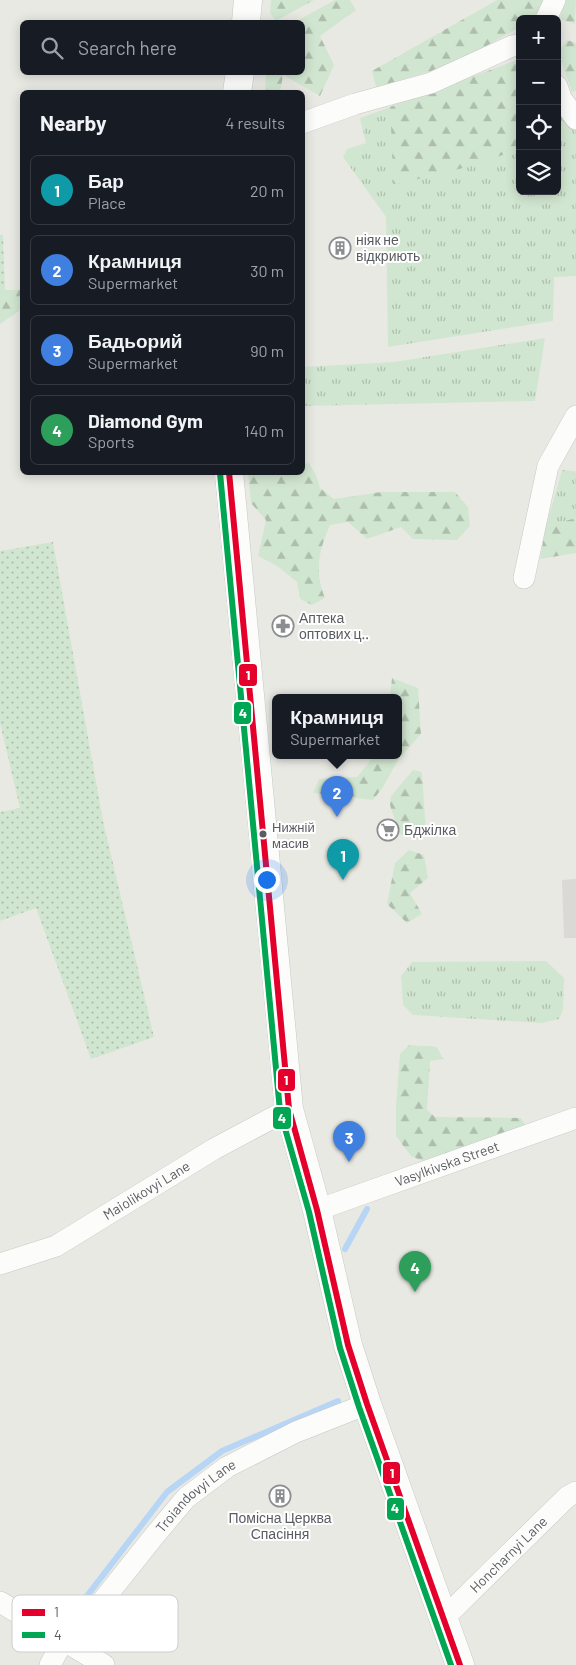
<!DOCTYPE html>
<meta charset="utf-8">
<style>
body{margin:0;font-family:Barlow,sans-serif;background:#242831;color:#f1f3f6}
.controls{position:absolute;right:15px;top:15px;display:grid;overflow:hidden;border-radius:8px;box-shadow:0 2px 12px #0003}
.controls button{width:45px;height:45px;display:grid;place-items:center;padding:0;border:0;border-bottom:1px solid #363941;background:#171b24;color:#f1f3f6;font:25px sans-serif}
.you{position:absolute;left:266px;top:879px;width:18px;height:18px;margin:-12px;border:4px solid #fff;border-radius:50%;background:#1a73e8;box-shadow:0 0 0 8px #1a73e833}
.badge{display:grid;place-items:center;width:32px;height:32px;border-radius:50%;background:#0f766e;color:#fff;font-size:16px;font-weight:700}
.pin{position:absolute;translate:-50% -41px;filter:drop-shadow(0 1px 2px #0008)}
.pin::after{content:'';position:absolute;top:26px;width:18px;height:15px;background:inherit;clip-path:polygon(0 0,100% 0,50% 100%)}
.popup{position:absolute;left:272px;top:694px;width:130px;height:65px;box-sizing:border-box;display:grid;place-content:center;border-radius:8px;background:#171b24;filter:drop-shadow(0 1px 4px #0005);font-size:16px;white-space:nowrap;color:#9ea1a6}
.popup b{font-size:19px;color:#f1f3f6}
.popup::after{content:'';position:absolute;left:50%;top:100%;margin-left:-10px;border:10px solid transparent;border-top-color:#171b24}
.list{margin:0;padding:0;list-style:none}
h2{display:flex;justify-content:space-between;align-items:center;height:65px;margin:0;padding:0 20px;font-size:21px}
h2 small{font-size:16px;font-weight:400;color:#9ea1a6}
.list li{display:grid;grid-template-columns:32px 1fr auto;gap:15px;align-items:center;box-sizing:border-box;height:70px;margin:0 10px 10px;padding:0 10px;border:1px solid #363941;border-radius:8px}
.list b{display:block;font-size:19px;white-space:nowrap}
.list p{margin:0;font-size:16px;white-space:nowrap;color:#9ea1a6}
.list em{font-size:16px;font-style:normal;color:#9ea1a6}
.icon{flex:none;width:28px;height:28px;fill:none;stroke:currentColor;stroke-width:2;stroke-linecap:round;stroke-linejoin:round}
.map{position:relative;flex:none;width:576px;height:1665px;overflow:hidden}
.search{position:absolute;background:#171b24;box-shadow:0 2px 12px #0003;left:20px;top:20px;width:285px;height:55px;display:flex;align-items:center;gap:12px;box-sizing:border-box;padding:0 18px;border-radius:8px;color:#9ea1a6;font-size:19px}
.panel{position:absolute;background:#171b24;box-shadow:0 2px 12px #0003;left:20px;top:90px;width:285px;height:385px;border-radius:8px}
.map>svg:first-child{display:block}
.industrial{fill:#dad9d5}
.grass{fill:url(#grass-tufts)}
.forest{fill:url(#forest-firs)}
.garden{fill:url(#garden-dots)}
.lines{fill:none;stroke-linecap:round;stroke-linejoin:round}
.stream{stroke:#b7d5f4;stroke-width:6}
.street-casing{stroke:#c6c7c6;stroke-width:22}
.secondary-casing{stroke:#c7c7c7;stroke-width:29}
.street{stroke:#fcfcfb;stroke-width:21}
.secondary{stroke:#fcfcfb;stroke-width:28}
.bus-1-casing{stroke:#fff;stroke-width:10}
.bus-2-casing{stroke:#fff;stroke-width:10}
.bus-1{stroke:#e4002b;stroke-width:6}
.bus-2{stroke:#00a651;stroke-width:6}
.bus-dot{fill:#595c61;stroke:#fff;stroke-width:2}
.labels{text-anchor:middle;stroke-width:4;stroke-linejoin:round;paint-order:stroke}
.bus-label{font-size:13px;fill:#595c61;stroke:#fff;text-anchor:start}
.poi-label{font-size:14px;fill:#595c61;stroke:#fff;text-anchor:start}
.street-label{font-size:14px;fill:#595c61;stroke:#fff}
.key{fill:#fff;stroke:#cdced0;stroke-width:1}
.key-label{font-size:14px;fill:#595c61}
.line-badge{stroke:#fff;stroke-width:2}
.badge-label{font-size:14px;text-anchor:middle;font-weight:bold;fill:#fff}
</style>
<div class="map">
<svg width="576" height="1665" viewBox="0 0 576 1665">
<defs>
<pattern id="grass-tufts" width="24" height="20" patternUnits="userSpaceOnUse" patternTransform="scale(1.25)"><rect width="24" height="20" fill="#d1e6d0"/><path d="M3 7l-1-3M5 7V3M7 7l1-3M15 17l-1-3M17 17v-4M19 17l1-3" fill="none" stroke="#adbeac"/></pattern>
<pattern id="forest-firs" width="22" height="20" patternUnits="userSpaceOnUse" patternTransform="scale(1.25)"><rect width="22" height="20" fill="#d1e6d0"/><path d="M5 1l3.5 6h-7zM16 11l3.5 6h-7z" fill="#adbeac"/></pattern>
<pattern id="garden-dots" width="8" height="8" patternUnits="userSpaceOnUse" patternTransform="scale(1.25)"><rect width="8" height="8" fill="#d1e6d0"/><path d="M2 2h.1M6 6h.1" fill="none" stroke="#adbeac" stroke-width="1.8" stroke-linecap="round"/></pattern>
</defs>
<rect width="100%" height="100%" fill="#e9e9e4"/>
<path class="industrial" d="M576,879V938H564L562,880Z"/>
<g class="grass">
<path d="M520,59V191H557V110L576,127V276L554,277L553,321L388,347L386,217L343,157L347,149L366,143L360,118Z"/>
<path d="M545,338L535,401L303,406V367L394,362Z"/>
<path d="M562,470L575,471L576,473V518L546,526Z"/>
<path d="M546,961L564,978L563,1010L559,1019L542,1023L413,1015L403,1005L401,976L412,962Z"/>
</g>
<g class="forest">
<path d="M271,0H314L276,21L270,13Z"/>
<path d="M335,0H350L356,10L320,36L334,65L320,96L283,75L280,92H265L266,73L302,72V22H295Z"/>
<path d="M497,0H545L536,17L534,19H520V27L452,65L376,87L372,71Z"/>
<path d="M565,0H576L575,24L560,19Z"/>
<path d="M567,40L576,43V91L572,92L558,52Z"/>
<path d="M520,59V149L467,167L394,185L390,107Z"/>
<path d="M0,290H22V309L0,324Z"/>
<path d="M309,463L316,475L320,488L334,499L381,492H455L468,507L470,526L457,540L413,539L401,527L367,539L348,522L330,525C319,550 314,571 325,598L312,605L300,599L297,582L277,566L258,556L266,520L251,503L248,473L302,472L303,465Z"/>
<path d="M576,518V553L540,559L546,526Z"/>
<path d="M392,678L418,688L421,734L398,760L383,787L373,800L313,793L319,779L357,777L374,756H398V698H390Z"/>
<path d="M413,770L422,772L426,833L419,840L399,834L390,805L391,796Z"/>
<path d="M409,850L424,855L428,878L410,893L422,914L407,923L387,904L395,863Z"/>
<path d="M409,1045L437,1047L443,1059L430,1061L427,1110L435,1117L521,1118L527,1128L428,1163L411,1156L396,1136V1106L400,1054Z"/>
</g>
<g class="garden">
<path d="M0,235H3L5,290H0Z"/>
<path d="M53,542L103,821L154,1037L91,1059L36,908L0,921V812L20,808L0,723V551Z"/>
</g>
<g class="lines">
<g class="stream">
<path d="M345,1249L367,1209"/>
<path d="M43,1617L47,1619L70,1618L167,1492L222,1451L338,1401"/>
</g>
<g class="street-casing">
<g id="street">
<path d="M546,19L555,0"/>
<path d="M557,86L561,98L576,119"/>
<path d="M302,123L355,104L431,83L512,46L520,45"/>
<path d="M524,578L548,466L576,416"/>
<path id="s1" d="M317,1210L576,1118"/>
<path id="s2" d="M0,1264L56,1246L214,1149L289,1109"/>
<path d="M0,1602L104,1665"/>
<path id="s3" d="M443,1619L567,1497L576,1492"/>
<path id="s4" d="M50,1665L63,1641L92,1614L155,1535L186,1498L227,1467L296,1432L367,1404"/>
</g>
</g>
<g class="secondary-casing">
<g id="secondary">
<path d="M246,22L248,0"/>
<path d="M237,92L240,72"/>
<path d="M229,472L289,1109L317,1210L348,1345L367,1404L460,1665"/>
</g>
</g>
<use href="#street" class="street"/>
<use href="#secondary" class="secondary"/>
<g class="bus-1-casing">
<path id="bus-1" d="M229,472L289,1109L317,1210L348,1345L367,1404L460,1665"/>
</g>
<g class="bus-2-casing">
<path id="bus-2" d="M220,473L280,1111L309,1212L340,1348L359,1407L451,1665"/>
</g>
<use href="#bus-1" class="bus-1"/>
<use href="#bus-2" class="bus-2"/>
</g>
<defs>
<g id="building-ring" transform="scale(1.125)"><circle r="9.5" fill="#fff" stroke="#8b8d8f" stroke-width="1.5"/><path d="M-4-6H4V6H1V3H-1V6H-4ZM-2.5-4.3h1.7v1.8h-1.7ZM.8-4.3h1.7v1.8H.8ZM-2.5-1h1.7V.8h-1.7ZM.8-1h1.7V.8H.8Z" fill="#8b8d8f"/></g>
<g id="pharmacy-ring" transform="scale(1.125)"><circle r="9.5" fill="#fff" stroke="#8b8d8f" stroke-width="1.5"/><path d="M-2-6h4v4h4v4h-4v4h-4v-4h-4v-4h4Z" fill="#8b8d8f"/></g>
<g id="supermarket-ring" transform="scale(1.125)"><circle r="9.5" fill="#fff" stroke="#8b8d8f" stroke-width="1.5"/><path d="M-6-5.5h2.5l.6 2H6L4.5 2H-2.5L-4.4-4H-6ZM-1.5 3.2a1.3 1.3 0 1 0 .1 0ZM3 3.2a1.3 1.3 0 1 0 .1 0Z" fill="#8b8d8f"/></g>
</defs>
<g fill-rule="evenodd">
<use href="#building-ring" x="340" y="248"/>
<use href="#pharmacy-ring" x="283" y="626"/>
<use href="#supermarket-ring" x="388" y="830"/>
<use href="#building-ring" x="280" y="1496"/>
</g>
<circle class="bus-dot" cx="263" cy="834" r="4.5"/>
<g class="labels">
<g class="bus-label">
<text x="272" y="832">Нижній<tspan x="272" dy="16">масив</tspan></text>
</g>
<g class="poi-label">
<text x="356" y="245">ніяк не<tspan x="356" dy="16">відкриють</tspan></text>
<text x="299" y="623">Аптека<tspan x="299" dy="16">оптових ц‥</tspan></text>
<text x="404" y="835">Бджілка</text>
<text x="280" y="1523" text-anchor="middle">Помісна Церква<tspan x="280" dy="16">Спасіння</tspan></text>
</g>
<g class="street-label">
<text dy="5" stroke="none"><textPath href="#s1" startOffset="138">Vasylkivska Street</textPath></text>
<text dy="5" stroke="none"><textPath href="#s2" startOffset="165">Maiolikovyi Lane</textPath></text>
<text dy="5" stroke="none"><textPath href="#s4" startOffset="225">Troiandovyi Lane</textPath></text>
<text dy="5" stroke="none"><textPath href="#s3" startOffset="92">Honcharnyi Lane</textPath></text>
</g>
</g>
<rect x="12" y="1595" width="166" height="57" rx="8" class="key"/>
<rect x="22" y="1609" width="23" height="7" fill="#e4002b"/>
<rect x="22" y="1632" width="23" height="6" fill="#00a651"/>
<g class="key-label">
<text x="54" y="1617">1</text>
<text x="54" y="1640">4</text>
</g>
<g class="line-badge">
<rect x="238" y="663" width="20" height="24" rx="5" fill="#e4002b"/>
<rect x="233" y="701" width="19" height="24" rx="5" fill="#00a651"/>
<rect x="277" y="1068" width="19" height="24" rx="5" fill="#e4002b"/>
<rect x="272" y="1106" width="20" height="24" rx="5" fill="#00a651"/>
<rect x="382" y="1461" width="19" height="24" rx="5" fill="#e4002b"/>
<rect x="386" y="1497" width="19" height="24" rx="5" fill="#00a651"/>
</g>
<g class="badge-label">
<text x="248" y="680">1</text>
<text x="243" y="718">4</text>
<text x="286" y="1085">1</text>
<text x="282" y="1123">4</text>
<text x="392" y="1478">1</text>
<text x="395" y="1513">4</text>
</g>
</svg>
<div class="controls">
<button>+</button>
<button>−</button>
<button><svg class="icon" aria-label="locate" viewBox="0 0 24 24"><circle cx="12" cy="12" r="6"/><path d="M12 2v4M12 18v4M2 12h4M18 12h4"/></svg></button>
<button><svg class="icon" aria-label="layers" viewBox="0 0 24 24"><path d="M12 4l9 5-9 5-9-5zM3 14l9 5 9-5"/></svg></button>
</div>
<div class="you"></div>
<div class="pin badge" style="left:343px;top:880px;background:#0f9aa8">1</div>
<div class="pin badge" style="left:337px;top:817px;background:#3f7fe0">2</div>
<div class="popup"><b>Крамниця</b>Supermarket</div>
<div class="pin badge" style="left:349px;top:1162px;background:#3f7fe0">3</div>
<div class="pin badge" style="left:415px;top:1292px;background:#2e9e5b">4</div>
<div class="search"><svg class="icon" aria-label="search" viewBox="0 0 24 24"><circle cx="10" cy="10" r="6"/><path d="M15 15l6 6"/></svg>Search here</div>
<section class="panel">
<h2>Nearby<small>4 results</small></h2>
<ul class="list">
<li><span class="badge" style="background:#0f9aa8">1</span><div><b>Бар</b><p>Place</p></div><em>20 m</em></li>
<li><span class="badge" style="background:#3f7fe0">2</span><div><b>Крамниця</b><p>Supermarket</p></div><em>30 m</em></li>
<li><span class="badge" style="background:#3f7fe0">3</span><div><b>Бадьорий</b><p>Supermarket</p></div><em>90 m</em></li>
<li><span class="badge" style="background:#2e9e5b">4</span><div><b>Diamond Gym</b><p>Sports</p></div><em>140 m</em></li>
</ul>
</section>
</div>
